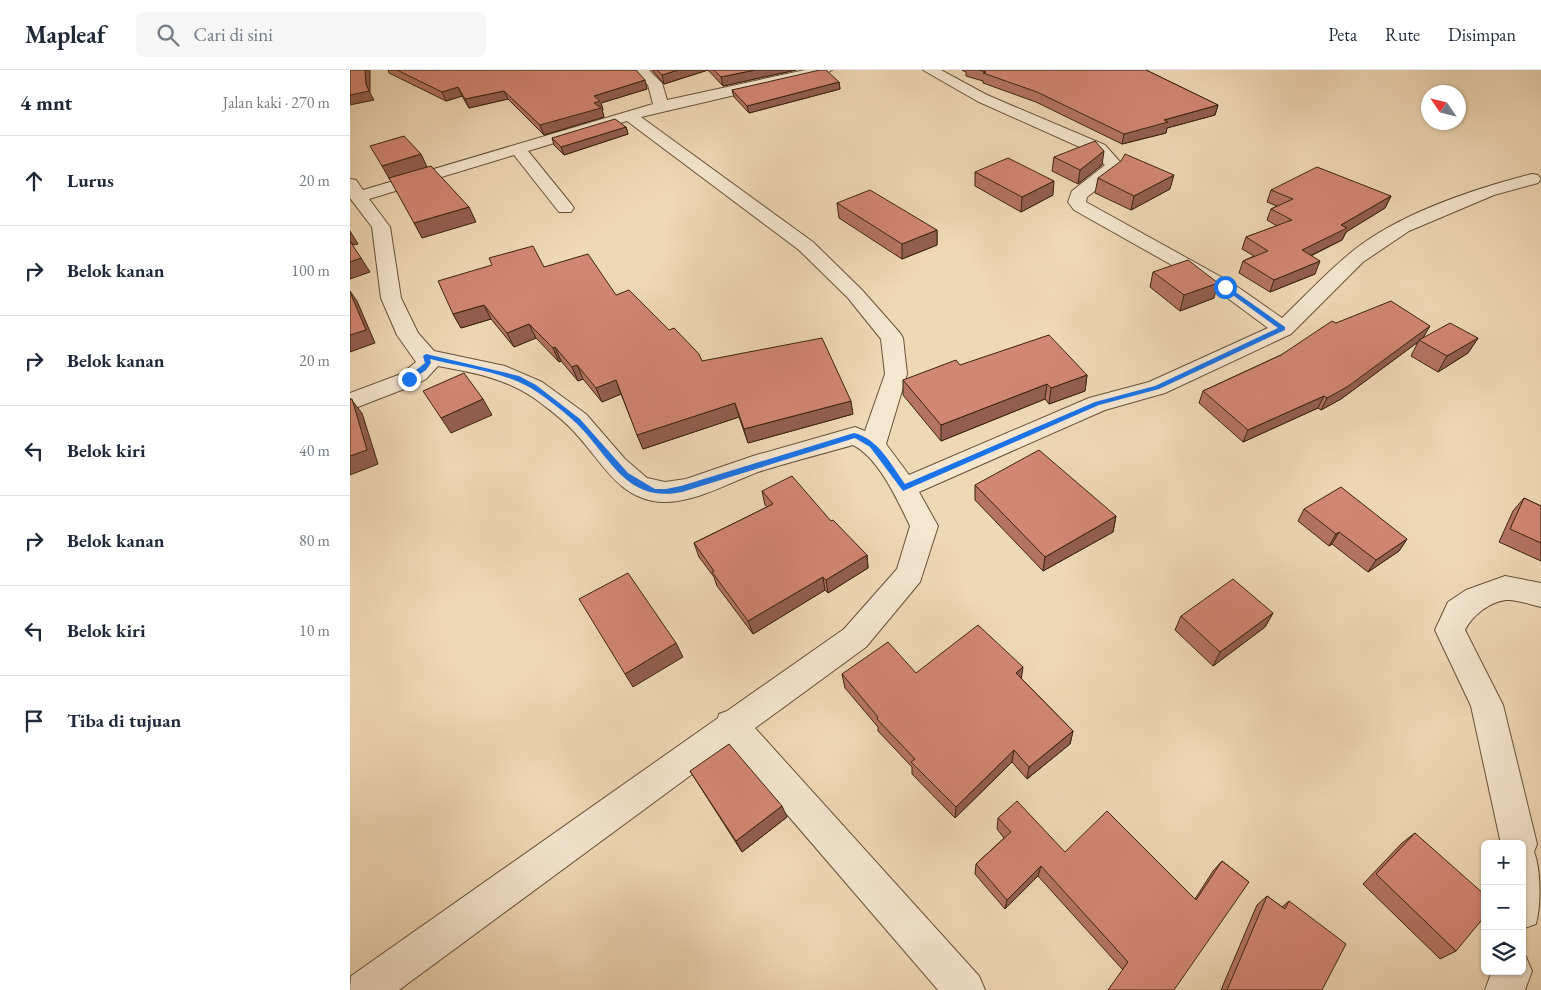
<!DOCTYPE html>
<html lang="id">
<meta charset="utf-8">
<style>
body{margin:0;font-family:"EB Garamond",serif;background:#f6f6f7;color:#1f2937}
.controls{position:absolute;right:15px;bottom:15px;display:grid;overflow:hidden;border-radius:8px;box-shadow:0 1px 4px #0004}
.controls button{width:45px;height:45px;display:grid;place-items:center;padding:0;border:0;border-bottom:1px solid #e0e1e3;background:#fff;color:#1f2937;font:25px sans-serif}
.compass{position:absolute;left:1071px;top:15px;width:45px;height:45px;border-radius:50%;background:#fff;box-shadow:0 1px 4px #0004;rotate:305deg}
.stop{position:absolute;width:15px;height:15px;margin:-11px;border:4px solid #1a73e8;border-radius:50%;background:#fff}
.stop.end{background:#1a73e8;border-color:#fff;box-shadow:0 1px 5px #0008}
.list{margin:0;padding:0;list-style:none}
h2{display:flex;justify-content:space-between;align-items:center;height:65px;margin:0;padding:0 20px;font-size:21px}
h2 small{font-size:16px;font-weight:400;color:#747a83}
.list li{display:grid;grid-template-columns:32px 1fr auto;gap:15px;align-items:center;box-sizing:border-box;height:90px;padding:0 20px;border-top:1px solid #e0e1e3}
.list b{display:block;font-size:19px;white-space:nowrap}
.list em{font-size:16px;font-style:normal;color:#747a83}
.icon{flex:none;width:28px;height:28px;fill:none;stroke:currentColor;stroke-width:2;stroke-linecap:round;stroke-linejoin:round}
.map{position:relative;flex:none;width:1191px;height:920px;overflow:hidden}
header{display:flex;align-items:center;gap:30px;box-sizing:border-box;height:70px;padding:0 25px;background:#fff;border-bottom:1px solid #e0e1e3}
header strong{font-size:24px}
nav{display:flex;gap:28px;margin-inline-start:auto;font-size:18px}
.search{width:350px;height:45px;background:#f6f6f7;display:flex;align-items:center;gap:12px;box-sizing:border-box;padding:0 18px;border-radius:8px;color:#747a83;font-size:19px}
main{display:flex}
aside{flex:1;background:#fff}
.map>svg:first-child{display:block}
.lines{fill:none;stroke-linecap:round;stroke-linejoin:round}
.street-casing{stroke:#675138;stroke-width:2}
.street{fill:#f5e6d0;fill-rule:evenodd}
.wall{fill:#b57364;stroke:#3a240e}
.shaded-wall{fill:#935e51;stroke:#3a240e}
.building{fill:#d28674;stroke:#3a240e}
.route{fill:#1a73e8}
</style>
<header>
<strong>Mapleaf</strong>
<div class="search"><svg class="icon" aria-label="search" viewBox="0 0 24 24"><circle cx="10" cy="10" r="6"/><path d="M15 15l6 6"/></svg>Cari di sini</div>
<nav><a>Peta</a><a>Rute</a><a>Disimpan</a></nav>
</header>
<main>
<aside>
<h2>4 mnt<small>Jalan kaki · 270 m</small></h2>
<ul class="list">
<li><svg class="icon" aria-label="ahead" viewBox="0 0 24 24"><path d="M12 20V5M6 11l6-6 6 6"/></svg><div><b>Lurus</b></div><em>20 m</em></li>
<li><svg class="icon" aria-label="right" viewBox="0 0 24 24"><path d="M7 20v-9h11M14 6l5 5-5 5"/></svg><div><b>Belok kanan</b></div><em>100 m</em></li>
<li><svg class="icon" aria-label="right" viewBox="0 0 24 24"><path d="M7 20v-9h11M14 6l5 5-5 5"/></svg><div><b>Belok kanan</b></div><em>20 m</em></li>
<li><svg class="icon" aria-label="left" viewBox="0 0 24 24"><path d="M17 20v-9H6M10 6l-5 5 5 5"/></svg><div><b>Belok kiri</b></div><em>40 m</em></li>
<li><svg class="icon" aria-label="right" viewBox="0 0 24 24"><path d="M7 20v-9h11M14 6l5 5-5 5"/></svg><div><b>Belok kanan</b></div><em>80 m</em></li>
<li><svg class="icon" aria-label="left" viewBox="0 0 24 24"><path d="M17 20v-9H6M10 6l-5 5 5 5"/></svg><div><b>Belok kiri</b></div><em>10 m</em></li>
<li><svg class="icon" aria-label="arrive" viewBox="0 0 24 24"><path d="M6 21V4h12l-3 4 3 4H6"/></svg><div><b>Tiba di tujuan</b></div></li>
</ul>
</aside>
<div class="map">
<svg width="1191" height="920" viewBox="0 0 1191 920">
<rect width="100%" height="100%" fill="#efd8b6"/>
<filter id="stains"><feTurbulence type="fractalNoise" baseFrequency=".004" numOctaves="4"/><feColorMatrix values="0 0 0 0 .2 0 0 0 0 .09 0 0 0 0 .02 0 0 0 .5 -.17"/></filter>
<radialGradient id="worn" r=".72"><stop offset=".6" stop-color="#630" stop-opacity="0"/><stop offset="1" stop-color="#630" stop-opacity=".3"/></radialGradient>
<g class="lines">
<g class="street-casing">
<g id="street">
<path d="M283,0H299L312,13L317,30L455,0H482L475,4L291,47L463,172L512,220L550,263L553,268L557,304L536,374L559,405L739,328L799,312L918,258L868,221L724,140L718,132L722,121L755,95L743,83L627,31L573,0H591L637,25L755,75L772,94L767,104L737,127L736,132L882,213L932,248C954,227 975,204 998,185C1045,145 1123,119 1182,104L1188,105L1191,109L1188,113L1144,125L1059,161L1013,192L941,264L815,323L755,340L569,422L588,456L570,512L516,577L405,658L629,906L635,920H588L379,677L49,920H0L1,906L368,648L369,644L377,641L494,559L547,499L560,456C548,431 529,388 503,375C472,384 439,392 408,402C379,413 346,432 314,432C270,431 253,393 227,365C215,351 199,339 184,328C155,308 121,302 88,296L76,309L67,314L0,340V323L51,304L66,292L47,265L31,228L22,157L0,128V109L6,110L13,120L303,34L298,15ZM277,51L449,180L498,228L531,269L535,304L515,361L505,357L403,386L336,409L315,412L297,408L275,389L236,344L192,312L155,296L84,281L68,263L51,228L40,157L19,129L164,85L209,142H221L224,138L221,134L178,81Z"/>
<path d="M1155,506L1191,513V537C1181,535 1166,529 1156,530C1139,532 1122,546 1115,560L1153,635L1187,774L1184,782C1191,799 1191,835 1186,854L1172,859V774H1151L1121,636L1085,560L1098,532L1116,520Z"/>
<path d="M1172,885L1176,887L1182,901L1175,920H1135L1142,901H1172Z"/>
</g>
</g>
<use href="#street" class="street"/>
</g>
<g class="wall">
<path d="M38,0H286L297,19L251,33L253,40H252L254,47L194,65L158,29L119,38L112,26L96,31L39,3Z"/>
<path d="M302,0H358L314,14Z"/>
<path d="M358,0H446L373,16Z"/>
<path d="M612,0H798V1L868,35L865,45L817,58L816,63L772,74L686,32L633,13V11L616,6V2Z"/>
<path d="M489,12L490,19L399,43L384,27L382,20Z"/>
<path d="M276,57L278,64L214,85L204,75L202,68Z"/>
<path d="M704,87L752,95L728,114L702,101Z"/>
<path d="M625,102L703,125L671,142L625,116Z"/>
<path d="M748,108L820,119L781,140L745,123Z"/>
<path d="M921,120L1041,126L1035,138L996,162L992,170L961,186L965,204L920,222L889,203L893,191L904,186L892,179L896,167L927,156L917,150L921,139L927,136L917,132Z"/>
<path d="M487,133L587,160V175L552,189L489,148Z"/>
<path d="M194,197L266,225L319,260L352,291L503,344L398,373L389,347L293,379L271,324L252,332L233,309L228,311L211,291L209,292L186,268L164,277L141,249L111,258L103,244Z"/>
<path d="M803,202L864,228L830,241L800,217Z"/>
<path d="M986,253L1073,268H1128L1118,283L1088,302L1061,286L1068,272L991,329L971,340L968,338L893,372L849,333L853,321L931,285Z"/>
<path d="M737,305L735,321L699,334L695,329L591,371L553,325V310Z"/>
<path d="M625,415L766,446L763,462L693,501L625,430Z"/>
<path d="M412,421L481,451L517,485L518,498L478,523L475,520L403,564L367,516L364,507L349,487L344,473L417,437L415,435Z"/>
<path d="M1174,428L1191,436V491L1149,472L1163,441Z"/>
<path d="M954,439L1057,469L1049,481L1018,502L982,474L979,476L948,451Z"/>
<path d="M923,543L915,557L863,596L825,560L831,546Z"/>
<path d="M566,603L671,608L723,661L720,674L677,709L662,692L605,748L562,704V697L528,661V657L495,618L492,604Z"/>
<path d="M340,701L437,747L392,782Z"/>
<path d="M648,748L715,782L845,829L863,801L872,791L899,812L773,900L688,806L655,839L625,804L626,794L654,768L647,759Z"/>
<path d="M1065,763L1106,881L1090,889L1013,814L1052,773Z"/>
<path d="M917,826L932,837L939,831L972,920H871L907,835Z"/>
</g>
<g class="shaded-wall">
<path d="M15,0H20V23L24,30L0,35V25L16,14Z"/>
<path d="M328,0H358L314,14L312,5Z"/>
<path d="M405,0H446L373,16L371,7Z"/>
<path d="M295,10L297,19L251,33L253,40H252L254,47L194,65L190,55L244,33V26Z"/>
<path d="M489,12L490,19L399,43L397,36Z"/>
<path d="M108,17L112,26L96,31L92,22Z"/>
<path d="M154,21L158,29L119,38L115,29Z"/>
<path d="M868,35L865,45L817,58L816,63L772,74L774,64L814,50Z"/>
<path d="M276,57L278,64L214,85L211,77Z"/>
<path d="M754,81L752,95L728,114L730,100Z"/>
<path d="M71,84L78,99L40,110L32,96Z"/>
<path d="M824,105L820,119L781,140L784,126Z"/>
<path d="M704,111L703,125L671,142L672,127Z"/>
<path d="M1041,126L1035,138L996,162L992,170L947,192L952,180L991,155Z"/>
<path d="M119,137L126,152L72,168L64,153Z"/>
<path d="M587,160V175L552,189V174Z"/>
<path d="M0,161L8,174L3,175L0,171Z"/>
<path d="M11,188L20,202L0,209V192Z"/>
<path d="M970,191L965,204L920,222L924,210Z"/>
<path d="M868,213L864,228L830,241L834,225Z"/>
<path d="M0,221L7,231L25,273L0,282Z"/>
<path d="M134,235L141,249L111,258L103,244Z"/>
<path d="M179,254L186,268L164,277L157,263Z"/>
<path d="M1080,256L1073,268L1069,270L1068,272L991,329L971,340L977,328Z"/>
<path d="M1128,268L1118,283L1088,302L1097,286Z"/>
<path d="M205,277L211,291L209,292L203,278Z"/>
<path d="M227,295L233,309L228,311L222,297Z"/>
<path d="M737,305L735,321L699,334L701,318Z"/>
<path d="M266,310L271,324L252,332L246,318Z"/>
<path d="M697,314L695,329L591,371V355Z"/>
<path d="M974,326L968,338L893,372L898,360Z"/>
<path d="M0,328L12,343L28,394L0,405Z"/>
<path d="M133,329L142,345L101,363L91,348Z"/>
<path d="M501,331L503,344L398,373L394,359Z"/>
<path d="M385,333L389,347L293,379L287,365Z"/>
<path d="M766,446L763,462L693,501L695,487Z"/>
<path d="M989,462L982,474L979,476L986,464Z"/>
<path d="M1057,469L1049,481L1018,502L1026,490Z"/>
<path d="M517,485L518,498L478,523L476,510Z"/>
<path d="M473,507L475,520L403,564L398,551Z"/>
<path d="M923,543L915,557L863,596L870,582Z"/>
<path d="M326,573L333,587L283,617L275,604Z"/>
<path d="M673,597L671,611L666,603Z"/>
<path d="M723,661L720,674L677,709L679,697Z"/>
<path d="M664,680L662,692L605,748L606,737Z"/>
<path d="M432,736L437,747L392,782L386,771Z"/>
<path d="M691,796L688,806L655,839L657,830Z"/>
</g>
<g class="building">
<path d="M0,0H15L16,14L19,21L0,25Z"/>
<path d="M47,0H286L295,10L244,26L250,31L244,33L251,38L190,55L154,21L115,29L108,17L92,22Z"/>
<path d="M307,0H328L312,5Z"/>
<path d="M364,0H405L371,7Z"/>
<path d="M470,0H476L489,12L397,36L382,20Z"/>
<path d="M629,0H796L868,35L814,50L818,52L774,64L687,22L633,3L636,2Z"/>
<path d="M265,49L276,57L211,77L202,68Z"/>
<path d="M54,66L71,84L32,96L20,76Z"/>
<path d="M745,71L754,81L730,100L704,87Z"/>
<path d="M775,84L824,105L784,126L748,108L771,91Z"/>
<path d="M658,88L704,111L672,127L625,102Z"/>
<path d="M81,96L119,137L64,153L39,108Z"/>
<path d="M967,97L1041,126L991,155L997,158L952,180L970,191L924,210L893,191L918,181L896,167L942,150L921,139L943,129L921,120Z"/>
<path d="M520,120L587,160L552,174L487,133Z"/>
<path d="M0,171L11,188L0,192Z"/>
<path d="M183,176L194,197L238,184L266,225L279,220L319,260L324,258L349,284L352,291L472,268L501,331L394,359L385,333L287,365L266,310L246,318L227,295L222,297L205,277L203,278L179,254L157,263L134,235L103,244L88,211L142,195L139,188Z"/>
<path d="M838,190L868,213L834,225L803,202Z"/>
<path d="M0,222L16,260L0,265Z"/>
<path d="M1041,231L1080,256L997,317L977,328L974,326L898,360L853,321L931,285L982,251L986,253Z"/>
<path d="M1100,253L1128,268L1097,286L1069,270Z"/>
<path d="M699,265L737,305L701,318L697,314L591,355L553,310L606,290L610,295Z"/>
<path d="M114,303L133,329L91,348L73,321Z"/>
<path d="M2,329L17,380L0,386V330Z"/>
<path d="M689,380L766,446L695,487L625,415Z"/>
<path d="M442,406L481,451L483,450L517,485L476,510L473,507L398,551L362,502L364,501L344,473L423,434L412,421Z"/>
<path d="M991,417L1057,469L1026,490L989,462L986,464L954,439Z"/>
<path d="M1174,428L1191,436V473L1160,459Z"/>
<path d="M278,503L326,573L275,604L229,529Z"/>
<path d="M883,509L923,543L870,582L831,546Z"/>
<path d="M628,555L673,597L666,603L723,661L679,697L664,680L606,737L561,692L565,689L527,649L528,647L492,604L538,572L566,603Z"/>
<path d="M379,674L432,736L386,771L340,701Z"/>
<path d="M667,731L715,782L757,741L846,830L872,791L899,812L824,920H758L778,892L691,796L657,830L626,794L661,762L648,748Z"/>
<path d="M1065,763L1135,825V846L1106,881L1026,804Z"/>
<path d="M917,826L935,839L939,831L996,874L972,920H877Z"/>
</g>
<path class="route" d="M873,216H877L935,257V260L809,319L749,335L553,421L520,377L505,368L332,422C275,434 260,385 225,352C212,340 194,326 179,317C150,301 112,297 80,289L81,293L76,300L61,310L55,309L75,293L73,286L76,284L169,306L186,315L230,349L278,403L305,419H316L331,416L504,363C529,369 541,395 555,414L745,332L805,316L928,258L873,218Z"/>
<rect width="100%" height="100%" filter="url(#stains)"/>
<rect width="100%" height="100%" fill="url(#worn)"/>
</svg>
<div class="controls">
<button>+</button>
<button>−</button>
<button><svg class="icon" aria-label="layers" viewBox="0 0 24 24"><path d="M12 4l9 5-9 5-9-5zM3 14l9 5 9-5"/></svg></button>
</div>
<svg class="compass" viewBox="-18 -18 36 36"><path d="M0-13l5 13h-10z" fill="#e53935"/><path d="M0 13l5-13h-10z" fill="#747a83"/></svg>
<div class="stop" style="left:875px;top:217px"></div>
<div class="stop end" style="left:59px;top:309px"></div>
</div>
</main>
